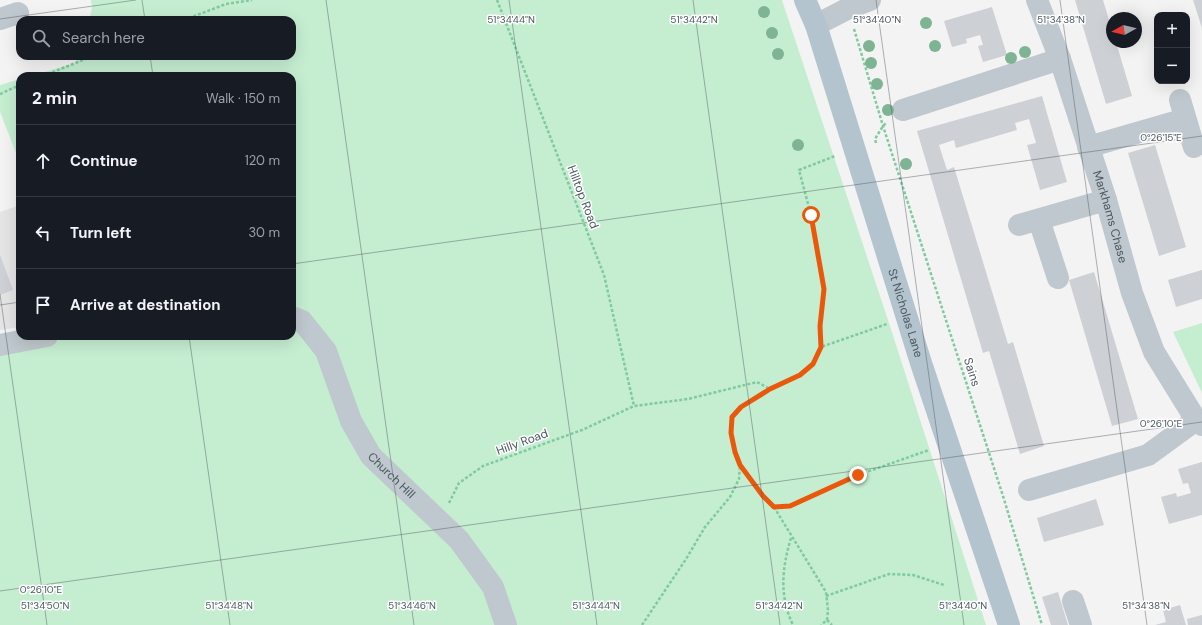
<!DOCTYPE html>
<meta charset="utf-8">
<style>
body{margin:0;font-family:"DM Sans",sans-serif;background:#20242c;color:#f1f3f6}
.controls{position:absolute;right:12px;top:12px;display:grid;overflow:hidden;border-radius:8px;box-shadow:0 4px 16px #0002}
.controls button{width:36px;height:36px;display:grid;place-items:center;padding:0;border:0;border-bottom:1px solid #363941;background:#171b24;color:#f1f3f6;font:20px sans-serif}
.compass{position:absolute;left:1106px;top:12px;width:36px;height:36px;border-radius:50%;background:#171b24;box-shadow:0 4px 16px #0002;rotate:262deg}
.stop{position:absolute;width:12px;height:12px;margin:-9px;border:3px solid #ea580c;border-radius:50%;background:#fff}
.stop.end{background:#ea580c;border-color:#fff;box-shadow:0 1px 4px #0008}
.list{margin:0;padding:0;list-style:none}
h2{display:flex;justify-content:space-between;align-items:center;height:52px;margin:0;padding:0 16px;font-size:17px}
h2 small{font-size:13px;font-weight:400;color:#9ea1a6}
.list li{display:grid;grid-template-columns:26px 1fr auto;gap:12px;align-items:center;box-sizing:border-box;height:72px;padding:0 16px;border-top:1px solid #363941}
.list b{display:block;font-size:15px;white-space:nowrap}
.list em{font-size:13px;font-style:normal;color:#9ea1a6}
.icon{flex:none;width:22px;height:22px;fill:none;stroke:currentColor;stroke-width:2;stroke-linecap:round;stroke-linejoin:round}
.map{position:relative;flex:none;width:1202px;height:625px;overflow:hidden}
.search{position:absolute;background:#171b24;box-shadow:0 4px 16px #0002;left:16px;top:16px;width:280px;height:44px;display:flex;align-items:center;gap:10px;box-sizing:border-box;padding:0 14px;border-radius:12px;color:#9ea1a6;font-size:15px}
.panel{position:absolute;background:#171b24;box-shadow:0 4px 16px #0002;left:16px;top:72px;width:280px;height:268px;border-radius:12px}
.map>svg:first-child{display:block}
.education{fill:#e5e4e4}
.green{fill:#c5eed1}
.building{fill:#cdd0d4}
.lines{fill:none;stroke-linecap:round;stroke-linejoin:round}
.path{stroke:#7fca9e;stroke-width:2.5;stroke-dasharray:3 2;stroke-linecap:butt}
.minor{stroke:#bfc8ce;stroke-width:22}
.major{stroke:#b4c4cf;stroke-width:22}
.tree{fill:#7eb393}
.route{stroke:#ea580c;stroke-width:5}
.ticks{fill:none;stroke:#4b585f;stroke-width:1;stroke-opacity:0.45}
.labels{text-anchor:middle;stroke-width:3;stroke-linejoin:round;paint-order:stroke}
.street-label{font-size:12px;fill:#4b585f;stroke:#fff}
.ticks-label{font-size:10px;text-anchor:middle;fill:#4b585f;stroke:#fff;stroke-width:3;stroke-linejoin:round;paint-order:stroke}
</style>
<div class="map">
<svg width="1202" height="625" viewBox="0 0 1202 625">
<rect width="100%" height="100%" fill="#f4f3f3"/>
<path class="education" d="M20,205V327L0,330V212Z"/>
<g class="green">
<path d="M91,0H782L889,323L986,625H0V344L23,336H292V76H30L76,63L78,56H292V20H89L92,8Z"/>
<path d="M20,79V163L0,112V85Z"/>
<path d="M1202,323V393L1173,332Z"/>
</g>
<g class="building">
<path d="M1075,0H1103L1112,30V42H1116L1132,96L1106,104Z"/>
<path d="M1193,0H1202V28Z"/>
<path d="M992,7L1007,55L983,62L978,46L983,45L980,35L966,39L967,43L952,47L944,21Z"/>
<path d="M1042,96L1067,182L1040,190L1027,145L1036,143L1029,119L1015,123L1017,130L956,148L954,140L939,145L947,170L954,167L1008,344L1013,342L1044,446L1020,454L989,351L983,353L917,131Z"/>
<path d="M1155,145L1186,247L1159,256L1128,153Z"/>
<path d="M0,255L13,290L0,295Z"/>
<path d="M1202,270V299L1176,307L1168,280Z"/>
<path d="M1094,272L1138,419L1112,426L1069,280Z"/>
<path d="M1202,462V515L1169,524L1161,497L1176,493L1177,497L1191,493L1188,483L1183,484L1178,469Z"/>
<path d="M1096,499L1104,525L1044,542L1037,518Z"/>
<path d="M1058,592L1068,625H1051L1042,597Z"/>
<path d="M1180,605L1186,625H1155L1166,622L1163,610Z"/>
<path d="M1202,615V625H1188L1187,619Z"/>
</g>
<g class="lines">
<g class="path">
<path d="M497,0L604,275L634,406"/>
<path d="M184,20L226,4L252,0"/>
<path d="M854,29L883,126L1003,496L1042,625"/>
<path d="M43,76L93,56"/>
<path d="M0,94L20,85"/>
<path d="M876,143L875,139L883,126L887,122"/>
<path d="M821,347L820,326L824,289L822,273L817,256L811,215L799,170L835,156"/>
<path d="M740,466L763,496L774,507L790,506L858,475L929,450"/>
<path d="M449,503L459,483L483,466L582,430L634,406L688,399L757,382L770,389L800,375L813,364L821,347L887,324"/>
<path d="M774,507L826,592L828,610L827,620L821,625"/>
<path d="M791,538C782,568 779,596 793,625"/>
<path d="M826,596L889,574L913,575L944,585"/>
<path d="M827,620L832,625"/>
<path d="M642,625L686,559L705,527L730,497L739,479L740,465L735,452L731,433L732,417L741,407L770,389"/>
</g>
<g class="minor">
<path id="s1" d="M1037,0L1060,59L1106,200L1132,293L1154,352L1196,420L1202,425"/>
<path d="M0,19L18,13"/>
<path d="M816,25L849,8L870,0"/>
<path d="M1180,100L1194,147"/>
<path d="M903,110L1060,59"/>
<path d="M1088,147L1185,119"/>
<path d="M1039,220L1058,278"/>
<path d="M1019,225L1106,200"/>
<path id="s2" d="M292,317L302,321L326,351L351,421L371,456L459,540L493,587L506,625"/>
<path d="M0,345L47,336"/>
<path d="M1029,490L1148,455L1196,420"/>
<path d="M1073,601L1081,625"/>
</g>
<path class="major" id="s3" d="M805,0L816,25L921,363L1009,625"/>
</g>
<g class="tree">
<circle cx="764" cy="12" r="6"/>
<circle cx="926" cy="23" r="6"/>
<circle cx="772" cy="33" r="6"/>
<circle cx="869" cy="46" r="6"/>
<circle cx="935" cy="46" r="6"/>
<circle cx="1025" cy="52" r="6"/>
<circle cx="778" cy="54" r="6"/>
<circle cx="1011" cy="58" r="6"/>
<circle cx="871" cy="63" r="6"/>
<circle cx="877" cy="84" r="6"/>
<circle cx="888" cy="110" r="6"/>
<circle cx="798" cy="145" r="6"/>
<circle cx="906" cy="164" r="6"/>
</g>
<g class="lines">
<path class="route" d="M811,215L824,289L820,326L821,347L813,364L800,375L770,389L741,407L732,417L731,433L735,452L740,465L763,496L774,507L790,506L858,475"/>
</g>
<path class="ticks" d="M142,0L145,20M326,0L414,625M509,0L597,625M693,0L780,625M876,0L964,625M1060,0L1147,625M0,19L136,0M150,56L153,76M292,264L1202,136M0,294L47,625M0,305L20,302M189,336L230,625M0,591L1202,422"/>
<g class="labels">
<g class="street-label">
<text transform="translate(583 197) rotate(69)" y="4">Hilltop Road</text>
<text dy="4" stroke="none"><textPath href="#s1" startOffset="229">Markhams Chase</textPath></text>
<text dy="4" stroke="none"><textPath href="#s3" startOffset="329">St Nicholas Lane</textPath></text>
<text transform="translate(972 372) rotate(72)" y="4">Sains</text>
<text transform="translate(522 442) rotate(-20)" y="4">Hilly Road</text>
<text dy="4" stroke="none"><textPath href="#s2" startOffset="192">Church Hill</textPath></text>
</g>
</g>
<g class="ticks-label">
<text x="511" y="23">51°34'44"N</text>
<text x="694" y="23">51°34'42"N</text>
<text x="877" y="23">51°34'40"N</text>
<text x="1061" y="23">51°34'38"N</text>
<text x="1161" y="141">0°26'15"E</text>
<text x="1161" y="427">0°26'10"E</text>
<text x="41" y="593">0°26'10"E</text>
<text x="45" y="609">51°34'50"N</text>
<text x="229" y="609">51°34'48"N</text>
<text x="412" y="609">51°34'46"N</text>
<text x="596" y="609">51°34'44"N</text>
<text x="779" y="609">51°34'42"N</text>
<text x="963" y="609">51°34'40"N</text>
<text x="1146" y="609">51°34'38"N</text>
</g>
</svg>
<div class="controls">
<button>+</button>
<button>−</button>
</div>
<svg class="compass" viewBox="-18 -18 36 36"><path d="M0-13l5 13h-10z" fill="#e53935"/><path d="M0 13l5-13h-10z" fill="#9ea1a6"/></svg>
<div class="stop" style="left:811px;top:215px"></div>
<div class="stop end" style="left:858px;top:475px"></div>
<div class="search"><svg class="icon" aria-label="search" viewBox="0 0 24 24"><circle cx="10" cy="10" r="6"/><path d="M15 15l6 6"/></svg>Search here</div>
<section class="panel">
<h2>2 min<small>Walk · 150 m</small></h2>
<ul class="list">
<li><svg class="icon" aria-label="ahead" viewBox="0 0 24 24"><path d="M12 20V5M6 11l6-6 6 6"/></svg><div><b>Continue</b></div><em>120 m</em></li>
<li><svg class="icon" aria-label="left" viewBox="0 0 24 24"><path d="M17 20v-9H6M10 6l-5 5 5 5"/></svg><div><b>Turn left</b></div><em>30 m</em></li>
<li><svg class="icon" aria-label="arrive" viewBox="0 0 24 24"><path d="M6 21V4h12l-3 4 3 4H6"/></svg><div><b>Arrive at destination</b></div></li>
</ul>
</section>
</div>
